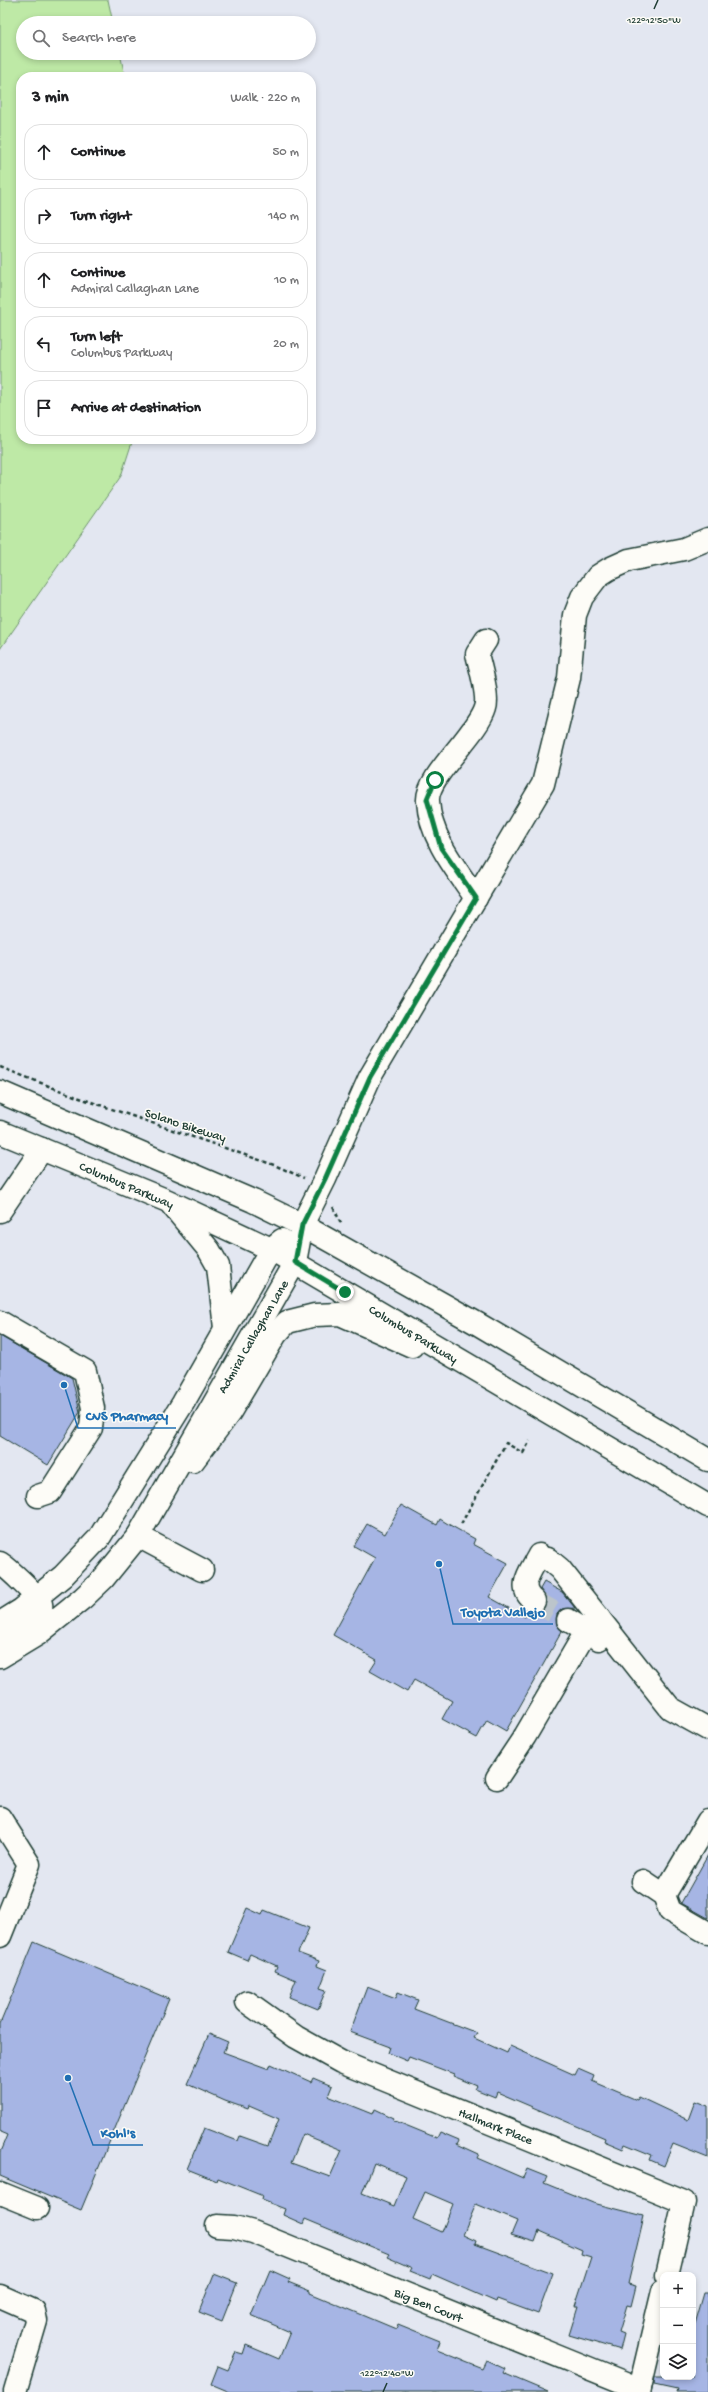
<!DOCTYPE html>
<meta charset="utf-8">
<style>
body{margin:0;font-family:"Gochi Hand",sans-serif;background:#f6f6f6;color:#202124}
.controls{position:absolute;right:12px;bottom:12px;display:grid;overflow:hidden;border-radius:8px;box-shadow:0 2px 6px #0003}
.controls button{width:36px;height:36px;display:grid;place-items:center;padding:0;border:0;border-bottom:1px solid #e0e0e0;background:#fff;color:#202124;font:20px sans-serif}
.stop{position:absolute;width:12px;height:12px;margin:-9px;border:3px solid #0b8043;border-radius:50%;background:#fff}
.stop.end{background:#0b8043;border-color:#fff;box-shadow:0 1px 4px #0008}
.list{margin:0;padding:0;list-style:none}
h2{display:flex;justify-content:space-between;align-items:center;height:52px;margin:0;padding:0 16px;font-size:17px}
h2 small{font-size:13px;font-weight:400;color:#757577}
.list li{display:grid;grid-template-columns:26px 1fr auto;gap:12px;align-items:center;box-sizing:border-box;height:56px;margin:0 8px 8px;padding:0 8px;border:1px solid #e0e0e0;border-radius:16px}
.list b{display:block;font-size:15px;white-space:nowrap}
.list p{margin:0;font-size:13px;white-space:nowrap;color:#757577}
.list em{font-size:13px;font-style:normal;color:#757577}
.icon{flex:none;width:22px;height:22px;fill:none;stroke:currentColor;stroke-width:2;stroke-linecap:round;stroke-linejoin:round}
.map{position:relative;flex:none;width:708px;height:2392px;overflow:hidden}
.search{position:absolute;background:#fff;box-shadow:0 2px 6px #0003;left:16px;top:16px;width:300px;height:44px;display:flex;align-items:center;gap:10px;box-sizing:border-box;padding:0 14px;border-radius:22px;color:#757577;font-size:15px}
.panel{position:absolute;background:#fff;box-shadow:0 2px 6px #0003;left:16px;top:72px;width:300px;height:372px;border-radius:16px}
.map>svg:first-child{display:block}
.green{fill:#bee9a6;stroke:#6e936d}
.building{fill:#a6b5e4;stroke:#1f3d34;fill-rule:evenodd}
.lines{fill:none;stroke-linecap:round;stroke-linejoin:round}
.minor-tunnel{stroke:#bcc5cb;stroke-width:22;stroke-dasharray:22 11;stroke-linecap:butt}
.minor-casing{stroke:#1f3d34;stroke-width:25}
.major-casing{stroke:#1f3d34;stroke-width:25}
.highway-casing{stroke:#1f3d34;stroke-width:25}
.path{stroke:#1f3d34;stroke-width:2.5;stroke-dasharray:4 3;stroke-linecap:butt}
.minor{stroke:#fdfcf7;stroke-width:22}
.major{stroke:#fdfcf7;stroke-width:22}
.highway{stroke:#fdfcf7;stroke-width:22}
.route{stroke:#0b8043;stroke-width:5}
.ticks{fill:none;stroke:#1f3d34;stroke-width:1.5}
.labels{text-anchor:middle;stroke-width:3;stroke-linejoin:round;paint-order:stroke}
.street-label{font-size:13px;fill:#1f3d34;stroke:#fdfcf7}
.ticks-label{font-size:10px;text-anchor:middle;fill:#1f3d34;stroke:#fdfcf7;stroke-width:3;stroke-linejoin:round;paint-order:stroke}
.leader{fill:none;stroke:#1f6fb2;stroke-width:1.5}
.callout-dot{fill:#1f6fb2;stroke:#fdfcf7;stroke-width:1.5}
.callout-label{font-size:14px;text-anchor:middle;font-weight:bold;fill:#1f6fb2;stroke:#fdfcf7;stroke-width:3;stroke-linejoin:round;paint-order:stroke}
</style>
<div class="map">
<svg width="708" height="2392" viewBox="0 0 708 2392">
<rect width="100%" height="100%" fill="#e3e7f1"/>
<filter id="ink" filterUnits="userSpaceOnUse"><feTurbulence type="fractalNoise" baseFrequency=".025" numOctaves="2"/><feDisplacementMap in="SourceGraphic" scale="8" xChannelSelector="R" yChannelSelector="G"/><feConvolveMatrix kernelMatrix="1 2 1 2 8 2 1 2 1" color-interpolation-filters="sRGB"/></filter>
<g filter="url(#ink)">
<path class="green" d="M0,0H108L113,23H23V53H120L125,77H21V439H133L121,476L0,649Z"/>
<g class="building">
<path d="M0,1336L72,1378L80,1412L48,1465L0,1436Z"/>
<path d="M401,1505L437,1525L440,1519L448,1524L475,1539L473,1544L508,1563L489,1597L525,1617L528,1611L538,1613L546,1605V1597L540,1589L544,1582L562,1592L575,1608L562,1609L557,1614V1626L562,1631L506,1731L487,1720L477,1738L442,1719L452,1701L414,1680L407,1692L370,1671L377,1660L333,1635L375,1558L354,1546L367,1524L385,1534Z"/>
<path d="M708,1855V1918L681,1903Z"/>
<path d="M247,1908L262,1915L264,1910L309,1928L298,1953L319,1961L317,1966L327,1970L320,1988L326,1990L318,2009L289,1997L296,1980L275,1971L277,1966L250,1954L247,1960L228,1952Z"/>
<path d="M34,1942L169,1999L81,2210L0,2176V2152L7,2135L0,2132V2024Z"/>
<path d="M367,1987L396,1998L398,1992L418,2000L414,2009L477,2033L474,2038L507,2053L510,2046L575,2075L578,2069L594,2076L592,2081L637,2100L639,2097L688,2120L695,2101L708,2106V2158L673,2144L664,2166L650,2160L652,2155L625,2144L623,2149L604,2141L605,2138L497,2092L495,2097L475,2089L477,2086L453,2076L454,2074L409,2057L407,2061L388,2053L390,2047L350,2032Z"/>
<path d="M209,2034L228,2042L223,2052L269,2069L271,2064L311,2082L313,2078L332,2086L328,2096L373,2114L375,2109L394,2118L393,2120L437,2138L440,2132L459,2140L457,2144L479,2154L477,2158L523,2178L527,2169L547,2177L544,2183L593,2203L644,2216L628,2284L636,2286L631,2306L627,2305L619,2332L624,2334L620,2350L569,2335L578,2306H575L591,2257L581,2254L582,2250L539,2231L535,2242L511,2235L517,2221L476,2204L463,2235L476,2241L475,2244L553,2273L538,2314L497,2299L496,2302L432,2274L430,2279L410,2271L412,2268L387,2257L389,2254L305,2219L303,2224L283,2215L285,2209L262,2200L263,2196L218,2178L217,2181L187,2169L204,2128L238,2141L240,2136L268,2146L279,2119L249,2106L248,2109L225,2101L187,2084ZM303,2134L342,2150L330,2177L291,2163ZM374,2163L406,2176L394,2206L362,2193ZM425,2192L453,2204L442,2232L413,2219Z"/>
<path d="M270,2270L290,2279L288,2282L310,2291V2293L396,2329L398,2324L440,2341L437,2350L482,2368L486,2360L505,2369L503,2373L548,2392H230L211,2384L218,2366L228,2370L236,2352L243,2354L246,2345L279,2359L290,2332L251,2315Z"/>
<path d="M214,2274L237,2283L222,2321L199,2312Z"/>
<path d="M704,2293H708V2392H676L677,2389L654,2384L655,2377H693V2331Z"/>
</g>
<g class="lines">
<path class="minor-tunnel" d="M534,1601L568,1620"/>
<g class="minor-casing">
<g id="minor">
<path d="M476,898C456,869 430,838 428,801C426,776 477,735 485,708C489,697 480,666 477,654L486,640"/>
<path d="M0,1211L42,1149"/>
<path d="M302,1225L325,1179L370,1077L543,784L569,678L575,615L582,597L598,576L609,569L629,560L684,549L708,539"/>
<path d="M0,1322L85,1371L93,1408L91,1428L50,1492L38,1496"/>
<path d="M138,1536L202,1570"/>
<path d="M548,1559L560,1569L670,1708L708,1729"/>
<path d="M0,1563C8,1568 37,1595 41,1604C42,1608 40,1612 38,1616L0,1640"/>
<path d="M534,1601C516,1587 531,1571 539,1555"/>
<path d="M568,1620L599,1639"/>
<path d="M497,1778L525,1736L587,1630L599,1618"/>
<path d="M0,1818L29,1864L0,1936"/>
<path d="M643,1881L664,1895L670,1911L708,1933"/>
<path d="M664,1895L708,1821"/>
<path d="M247,2002L296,2037L341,2062L684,2202L667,2275"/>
<path d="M0,2193L37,2208"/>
<path d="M217,2226L234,2227L253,2232L640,2389"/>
<path d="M0,2296L34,2311L36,2321L15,2392"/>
<path d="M639,2392L663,2291"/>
</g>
</g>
<g class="major-casing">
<g id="major">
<path d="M0,1132L168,1201L271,1249L708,1506"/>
<path d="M172,1205L209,1250L218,1266L225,1328"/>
<path d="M302,1225L478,1324L708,1460"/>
<path d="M193,1461L230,1412L276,1334L287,1322L315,1315L340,1314L412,1346"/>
<path d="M0,1623L21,1610L63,1576L99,1538L183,1403L271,1249L282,1240"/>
<path d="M0,1657L38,1634L83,1598L103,1579L138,1536L295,1262L302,1225"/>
</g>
</g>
<g class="highway-casing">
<path id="highway" d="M0,1092L253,1201L302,1225"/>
</g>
<g class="path">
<path d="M0,1067L77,1097L274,1165L304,1178"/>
<path d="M333,1207L342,1225"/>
<path d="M461,1524L506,1443L523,1453L530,1441"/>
</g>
<use href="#minor" class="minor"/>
<use href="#major" class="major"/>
<use href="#highway" class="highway"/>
</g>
</g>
<g class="lines" filter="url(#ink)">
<path class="route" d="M345,1292L295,1262L302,1225L325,1179L370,1077L476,898L441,848L427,799L435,780"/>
</g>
<path class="ticks" d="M654,9L658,0M383,2392L387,2383"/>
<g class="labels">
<g class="street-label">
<text transform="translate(186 1124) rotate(18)" y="5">Solano Bikeway</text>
<text transform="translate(127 1184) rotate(23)" y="5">Columbus Parkway</text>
<text transform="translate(414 1333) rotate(31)" y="5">Columbus Parkway</text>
<text transform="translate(252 1336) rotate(-60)" y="5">Admiral Callaghan Lane</text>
<text transform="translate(496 2125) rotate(22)" y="5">Hallmark Place</text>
<text transform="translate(429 2304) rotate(22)" y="5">Big Ben Court</text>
</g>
</g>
<g class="ticks-label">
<text x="654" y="23">122°12'50"W</text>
<text x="387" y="2376">122°12'40"W</text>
</g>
<path class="leader" d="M64 1385L78 1428H176M439 1564L453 1624H553M68 2078L93 2145H143"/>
<g class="callout-dot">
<circle cx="64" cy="1385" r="4"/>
<circle cx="439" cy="1564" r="4"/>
<circle cx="68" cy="2078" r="4"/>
</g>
<g class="callout-label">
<text x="127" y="1420">CVS Pharmacy</text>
<text x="503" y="1616">Toyota Vallejo</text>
<text x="118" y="2137">Kohl's</text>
</g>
</svg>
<div class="controls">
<button>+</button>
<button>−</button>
<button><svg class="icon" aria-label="layers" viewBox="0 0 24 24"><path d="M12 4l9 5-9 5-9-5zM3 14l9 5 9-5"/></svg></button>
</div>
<div class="stop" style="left:435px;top:780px"></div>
<div class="stop end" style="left:345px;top:1292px"></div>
<div class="search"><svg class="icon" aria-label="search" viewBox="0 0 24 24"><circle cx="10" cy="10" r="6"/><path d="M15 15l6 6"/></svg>Search here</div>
<section class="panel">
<h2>3 min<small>Walk · 220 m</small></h2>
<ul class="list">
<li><svg class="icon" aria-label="ahead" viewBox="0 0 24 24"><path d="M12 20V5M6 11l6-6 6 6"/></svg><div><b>Continue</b></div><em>50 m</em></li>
<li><svg class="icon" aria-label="right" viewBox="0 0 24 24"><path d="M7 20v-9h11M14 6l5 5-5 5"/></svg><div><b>Turn right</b></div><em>140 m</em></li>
<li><svg class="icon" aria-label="ahead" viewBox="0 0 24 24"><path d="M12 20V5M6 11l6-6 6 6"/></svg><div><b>Continue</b><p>Admiral Callaghan Lane</p></div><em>10 m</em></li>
<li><svg class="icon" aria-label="left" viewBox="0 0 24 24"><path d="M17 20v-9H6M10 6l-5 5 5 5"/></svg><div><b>Turn left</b><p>Columbus Parkway</p></div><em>20 m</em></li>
<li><svg class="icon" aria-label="arrive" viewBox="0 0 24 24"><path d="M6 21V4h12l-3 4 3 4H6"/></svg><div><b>Arrive at destination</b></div></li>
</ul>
</section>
</div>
